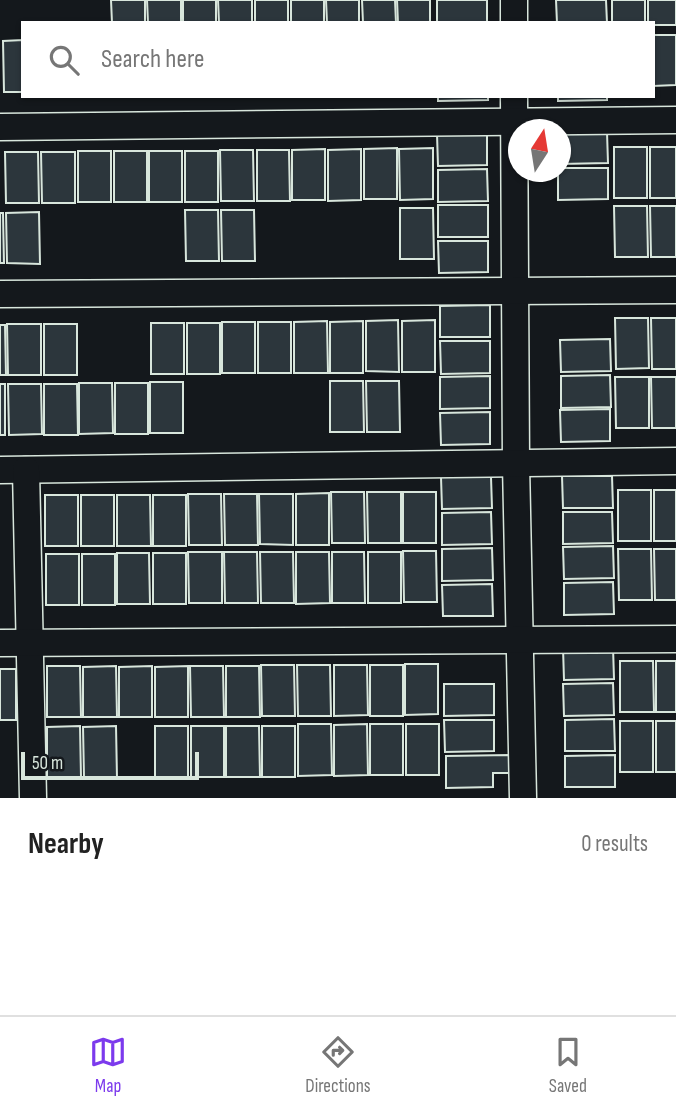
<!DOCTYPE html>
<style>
body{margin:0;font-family:"Sofia Sans Condensed",sans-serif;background:#f6f6f6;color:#222}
.compass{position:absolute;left:508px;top:119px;width:63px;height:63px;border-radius:50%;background:#fff;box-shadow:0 2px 5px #0004;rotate:12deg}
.scale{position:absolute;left:21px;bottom:18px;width:178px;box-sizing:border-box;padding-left:7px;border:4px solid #d8e6dc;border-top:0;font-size:19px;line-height:24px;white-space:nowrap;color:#d8e6dc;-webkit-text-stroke:5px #14181c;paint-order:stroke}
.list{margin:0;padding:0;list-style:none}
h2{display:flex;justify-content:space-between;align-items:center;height:91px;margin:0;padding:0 28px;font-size:30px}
h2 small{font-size:23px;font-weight:400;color:#767676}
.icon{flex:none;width:38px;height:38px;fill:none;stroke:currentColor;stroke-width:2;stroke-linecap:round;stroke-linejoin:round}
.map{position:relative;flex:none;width:676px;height:798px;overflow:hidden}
.search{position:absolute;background:#fff;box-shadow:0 2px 5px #0004;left:21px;right:21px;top:21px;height:77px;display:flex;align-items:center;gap:18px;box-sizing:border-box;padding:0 24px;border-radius:0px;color:#767676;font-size:26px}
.sheet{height:217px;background:#fff}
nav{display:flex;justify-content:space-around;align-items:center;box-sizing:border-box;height:98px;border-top:2px solid #e0e0e0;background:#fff;font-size:19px;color:#767676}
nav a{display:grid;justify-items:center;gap:4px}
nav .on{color:#7c3aed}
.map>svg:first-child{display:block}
.building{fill:#2c363c;stroke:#d8e6dc;stroke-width:2}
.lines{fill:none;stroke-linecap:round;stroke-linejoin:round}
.minor-casing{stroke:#d8e6dc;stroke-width:29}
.minor{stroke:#14181c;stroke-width:26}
</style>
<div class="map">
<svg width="676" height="798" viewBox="0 0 676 798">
<rect width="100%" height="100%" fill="#14181c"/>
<g class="building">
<path d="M111,0H145V23H112Z"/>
<path d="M147,0H181V23H148Z"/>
<rect x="183" y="0" width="33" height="23"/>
<path d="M218,0H252V23H219Z"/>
<rect x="255" y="0" width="33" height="23"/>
<rect x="291" y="0" width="33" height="23"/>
<path d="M326,0H359V23H327Z"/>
<path d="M362,0H395L396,23H363Z"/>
<path d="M397,0H430V23H398Z"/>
<rect x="437" y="0" width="50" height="23"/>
<path d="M556,0H606L607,23H557Z"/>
<rect x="612" y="0" width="33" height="23"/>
<path d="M648,0H676V25H653V23H648Z"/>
<path d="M653,35H676V85L653,86Z"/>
<path d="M23,40V92H4L3,41Z"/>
<path d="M438,96H488V100L438,101Z"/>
<path d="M558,96H607V100L558,101Z"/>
<path d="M560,132H607L608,163L560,164Z"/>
<path d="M487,133V165L438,166L437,134Z"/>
<rect x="614" y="147" width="33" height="51"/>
<rect x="650" y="147" width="26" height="51"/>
<path d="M397,148V199H364V149Z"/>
<path d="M433,148V199L400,200L399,149Z"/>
<path d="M325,149V200H292V150Z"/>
<path d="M361,149V200L328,201V150Z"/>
<path d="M220,150H253L254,201H221Z"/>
<path d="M257,150H289L290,201H257Z"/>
<rect x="78" y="151" width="33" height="51"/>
<rect x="114" y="151" width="33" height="51"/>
<rect x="149" y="151" width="33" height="51"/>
<rect x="185" y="151" width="33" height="51"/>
<path d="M5,152H38L39,203H6Z"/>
<path d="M41,152H75V203H42Z"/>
<path d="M560,168H608V199L558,200V172H560Z"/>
<path d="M487,169L488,201L438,202V170Z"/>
<rect x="438" y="205" width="50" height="32"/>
<path d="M614,206H647L648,257H615Z"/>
<path d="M650,206H676V257H651Z"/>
<path d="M400,208H433L434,259H400Z"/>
<path d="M185,210H218L219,261H186Z"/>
<path d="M221,210H254L255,261H222Z"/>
<path d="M39,212L40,264L7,263L6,213Z"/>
<path d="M0,213H3L4,263H0Z"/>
<path d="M438,241H488V272L439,273Z"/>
<path d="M490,305V337H440V306Z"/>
<path d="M615,318H648L649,368L616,369Z"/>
<path d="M651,318H676V369H652Z"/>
<path d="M398,320L399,372L366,371V321Z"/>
<path d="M435,320V372H402V321Z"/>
<path d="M327,321L328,373H294V322Z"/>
<path d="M363,321V373H330V322Z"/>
<rect x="222" y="322" width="33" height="51"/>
<rect x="258" y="322" width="33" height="51"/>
<rect x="151" y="323" width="33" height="51"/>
<rect x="187" y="323" width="33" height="51"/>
<path d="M7,324H41V375H8Z"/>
<rect x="44" y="324" width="33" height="51"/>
<path d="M0,325H5L6,375H0Z"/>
<path d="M610,339L611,371L561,372L560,340Z"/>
<path d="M440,341H490V373L441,374Z"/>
<path d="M610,375L611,407L561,408V376Z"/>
<path d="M490,376V408L440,409V377Z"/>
<path d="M615,377H649V428H616Z"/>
<path d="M651,377H676V428H652Z"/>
<path d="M330,381H363L364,432H330Z"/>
<path d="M366,381H399L400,432H367Z"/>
<rect x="150" y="382" width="33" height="51"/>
<path d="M79,383H112L113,433L79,434Z"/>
<rect x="115" y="383" width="33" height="51"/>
<rect x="0" y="384" width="5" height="51"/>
<path d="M8,384H41L42,434L9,435Z"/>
<path d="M44,384H77L78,435H44Z"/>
<path d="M610,409V441L561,442L560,410Z"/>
<path d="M490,412V444L441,445L440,413Z"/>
<path d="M562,476H612L613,508H563Z"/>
<path d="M441,477H491L492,508L442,509Z"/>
<rect x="618" y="490" width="33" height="51"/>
<rect x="654" y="490" width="22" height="51"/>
<path d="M331,492H364L365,543H332Z"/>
<path d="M367,492H401V543H368Z"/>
<rect x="403" y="492" width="33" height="51"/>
<path d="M329,493V545H296V494Z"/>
<path d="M188,494H221L222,545H189Z"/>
<path d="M224,494H257L258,545H225Z"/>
<path d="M259,494H293V545L260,544Z"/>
<rect x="45" y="495" width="33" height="51"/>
<rect x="81" y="495" width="33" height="51"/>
<path d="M117,495H150L151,546H117Z"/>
<rect x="153" y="495" width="33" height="51"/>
<path d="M491,512L492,544L442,545V513Z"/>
<path d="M563,512H612L613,543L563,544Z"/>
<path d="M613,546L614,578L564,579L563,547Z"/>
<path d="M492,548L493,580L442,581V549Z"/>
<path d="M618,549H651L652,600H619Z"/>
<path d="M654,549H676V600H655Z"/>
<path d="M403,551H436L437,602H404Z"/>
<path d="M188,552H222V603H189Z"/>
<path d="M224,552H257L258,603H225Z"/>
<path d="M260,552H293L294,603H261Z"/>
<path d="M296,552H329L330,603L296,604Z"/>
<path d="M332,552H364L365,603H332Z"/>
<rect x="368" y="552" width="33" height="51"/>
<path d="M117,553H149L150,604H117Z"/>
<rect x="153" y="553" width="33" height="51"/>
<rect x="46" y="554" width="33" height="51"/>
<rect x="82" y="554" width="33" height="51"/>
<path d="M613,582L614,614L564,615V583Z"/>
<path d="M492,584L493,616H443L442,585Z"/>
<path d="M613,647L614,679L564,680L563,648Z"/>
<path d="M620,661H653L654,712H620Z"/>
<rect x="656" y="661" width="20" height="51"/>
<path d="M405,664H438V714L405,715Z"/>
<path d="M261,665H294L295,716H262Z"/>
<path d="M297,665H330L331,716H298Z"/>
<path d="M334,665H367L368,715L334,716Z"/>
<rect x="370" y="665" width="33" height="51"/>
<path d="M47,666H80L81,717H47Z"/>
<path d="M116,666L117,717H83V667Z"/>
<path d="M152,666V717H119V667Z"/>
<path d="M188,666V717H155V667Z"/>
<path d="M190,666H223L224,717H191Z"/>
<path d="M226,666H259L260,717H226Z"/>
<rect x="0" y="669" width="16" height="51"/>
<path d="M613,683L614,715L564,716L563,684Z"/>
<path d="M444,684H494V715L444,716Z"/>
<path d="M614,719L615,751H565V720Z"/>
<path d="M444,720H494V751L445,752Z"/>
<rect x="620" y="721" width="33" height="51"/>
<rect x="656" y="721" width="20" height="51"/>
<path d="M298,724H331L332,775L298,776Z"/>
<path d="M367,724L368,775L334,776V725Z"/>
<rect x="370" y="724" width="33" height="51"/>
<rect x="406" y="724" width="33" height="51"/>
<path d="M80,726L81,777L47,778V727Z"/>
<path d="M116,726L117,778H84L83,727Z"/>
<rect x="155" y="726" width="33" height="51"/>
<rect x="191" y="726" width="33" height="51"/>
<path d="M226,726H259L260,777H226Z"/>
<rect x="262" y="726" width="33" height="51"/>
<path d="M510,755V773H493V787L446,788V756Z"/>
<path d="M615,755V787H565V756Z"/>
</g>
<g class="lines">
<g class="minor-casing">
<g id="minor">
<path d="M514,0V23"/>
<path d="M514,96L516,464L523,798"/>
<path d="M0,127L676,120"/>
<path d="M0,294L676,290"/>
<path d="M0,470L676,461"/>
<path d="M26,470L33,798"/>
<path d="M0,643L676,639"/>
</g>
</g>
<use href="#minor" class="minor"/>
</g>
</svg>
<svg class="compass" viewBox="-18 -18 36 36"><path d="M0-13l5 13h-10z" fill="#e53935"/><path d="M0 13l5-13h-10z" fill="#767676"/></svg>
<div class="scale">50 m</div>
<div class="search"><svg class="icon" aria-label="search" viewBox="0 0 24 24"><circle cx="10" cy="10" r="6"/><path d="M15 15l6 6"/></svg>Search here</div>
</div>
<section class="sheet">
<h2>Nearby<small>0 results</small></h2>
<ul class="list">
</ul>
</section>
<nav>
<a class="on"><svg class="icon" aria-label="map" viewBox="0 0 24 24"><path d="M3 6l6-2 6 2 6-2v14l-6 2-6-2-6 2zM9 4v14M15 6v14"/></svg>Map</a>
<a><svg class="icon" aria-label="directions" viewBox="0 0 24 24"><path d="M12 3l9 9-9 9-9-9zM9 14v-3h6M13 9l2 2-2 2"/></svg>Directions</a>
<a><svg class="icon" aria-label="saved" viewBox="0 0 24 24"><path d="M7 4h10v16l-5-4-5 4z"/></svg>Saved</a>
</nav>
